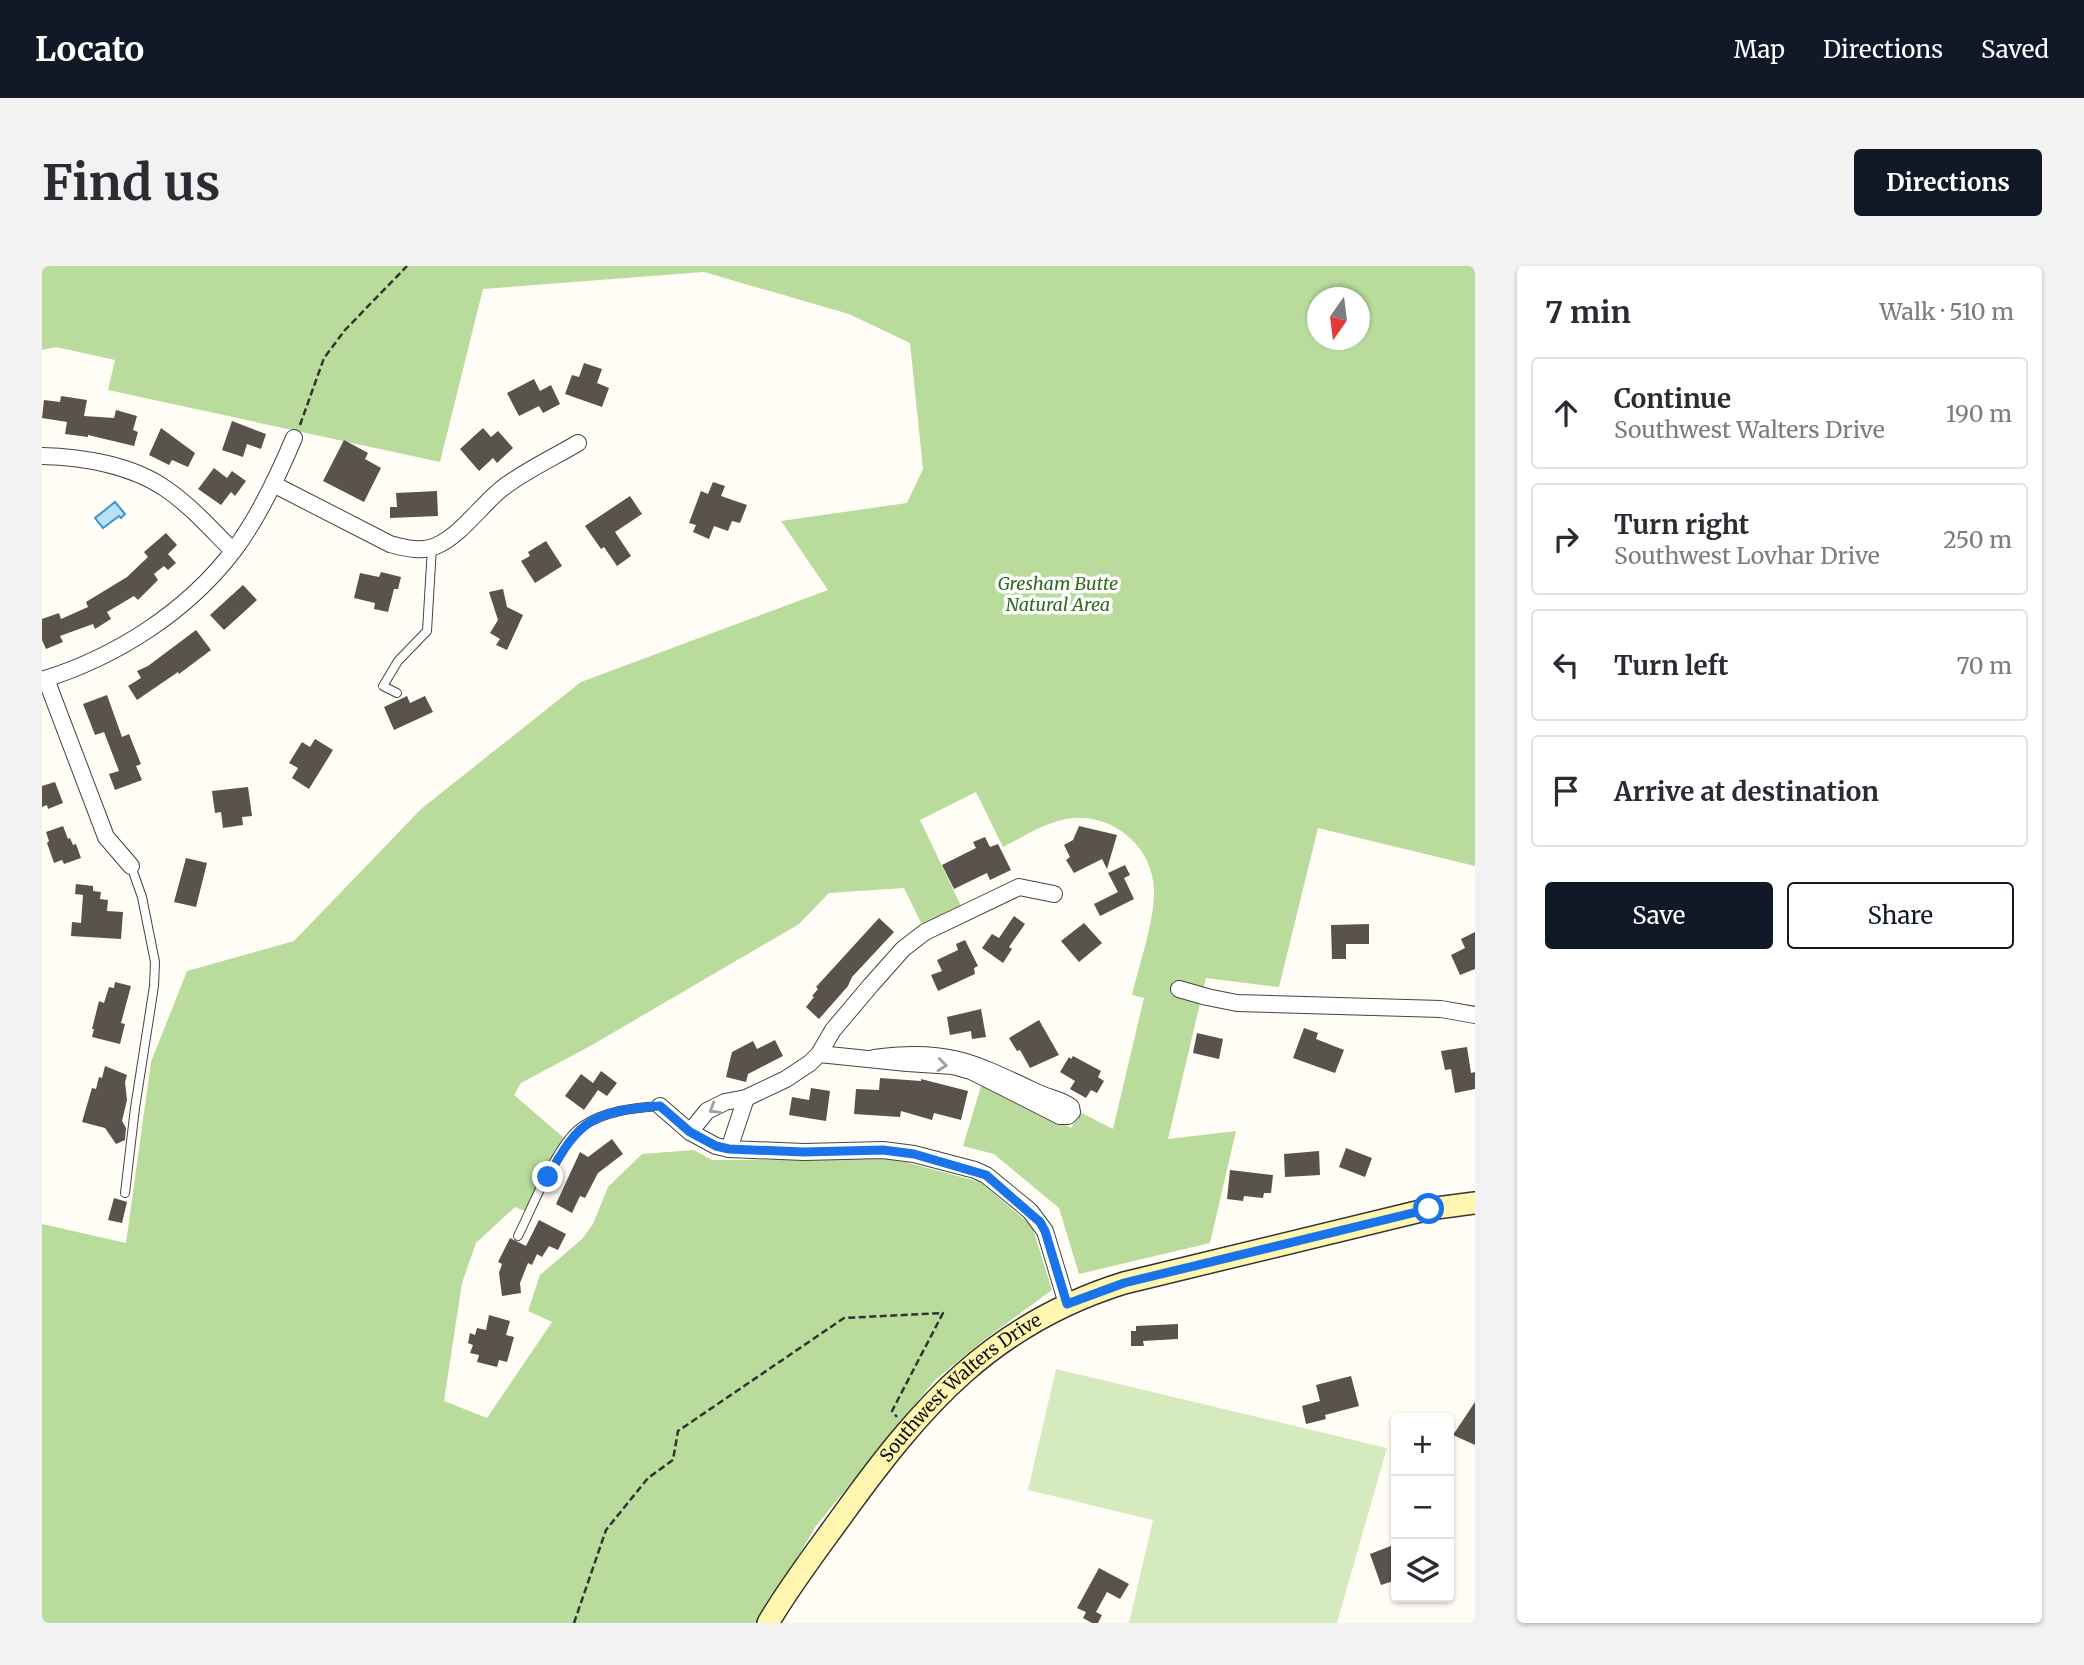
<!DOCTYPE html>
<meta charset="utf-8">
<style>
body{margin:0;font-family:Merriweather,serif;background:#f2f2f3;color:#2b2b33}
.controls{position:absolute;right:21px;bottom:21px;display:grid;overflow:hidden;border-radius:7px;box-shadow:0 2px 5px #0004}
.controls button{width:63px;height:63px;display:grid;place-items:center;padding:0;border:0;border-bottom:2px solid #e1e1e2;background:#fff;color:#2b2b33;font:35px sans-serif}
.compass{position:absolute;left:1265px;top:21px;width:63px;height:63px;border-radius:50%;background:#fff;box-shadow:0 2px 5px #0004;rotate:194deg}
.stop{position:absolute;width:21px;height:21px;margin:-16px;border:5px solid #1a73e8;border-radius:50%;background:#fff}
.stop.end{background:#1a73e8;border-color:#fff;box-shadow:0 2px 7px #0008}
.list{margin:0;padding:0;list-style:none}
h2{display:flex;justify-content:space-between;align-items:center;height:91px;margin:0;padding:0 28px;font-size:30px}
h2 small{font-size:23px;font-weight:400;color:#7c7c81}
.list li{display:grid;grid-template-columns:46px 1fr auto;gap:21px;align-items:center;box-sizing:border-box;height:112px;margin:0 14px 14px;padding:0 14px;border:2px solid #e1e1e2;border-radius:7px}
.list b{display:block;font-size:26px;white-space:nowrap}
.list p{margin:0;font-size:23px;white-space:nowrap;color:#7c7c81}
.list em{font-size:23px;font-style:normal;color:#7c7c81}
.actions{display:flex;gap:14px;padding:21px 28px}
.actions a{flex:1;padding:16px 0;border:2px solid #111827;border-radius:7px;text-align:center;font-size:24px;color:#111827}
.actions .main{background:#111827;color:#fff}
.icon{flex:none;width:38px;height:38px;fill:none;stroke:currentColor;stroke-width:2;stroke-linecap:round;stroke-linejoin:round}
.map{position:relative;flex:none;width:1433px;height:1357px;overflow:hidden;border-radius:7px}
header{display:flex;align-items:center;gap:42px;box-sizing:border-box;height:98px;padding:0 35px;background:#111827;color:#fff}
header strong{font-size:33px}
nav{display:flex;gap:38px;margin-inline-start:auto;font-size:24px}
.intro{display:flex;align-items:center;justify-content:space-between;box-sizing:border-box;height:168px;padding:0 42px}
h1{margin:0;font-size:49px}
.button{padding:18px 32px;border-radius:7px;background:#111827;color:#fff;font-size:24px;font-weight:700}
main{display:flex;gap:42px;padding:0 42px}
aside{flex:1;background:#fff;border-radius:7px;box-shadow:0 2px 5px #0004}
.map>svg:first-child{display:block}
.green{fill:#d5ebbd}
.forest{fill:#b9dc9c;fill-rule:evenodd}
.water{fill:#b9e0f7;stroke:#3f96cf;stroke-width:2}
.building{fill:#5a524d}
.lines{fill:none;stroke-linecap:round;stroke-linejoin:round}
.lane-casing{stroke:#444;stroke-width:10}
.street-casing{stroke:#444;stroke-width:18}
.secondary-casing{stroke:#333;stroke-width:24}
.path{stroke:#333;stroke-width:2.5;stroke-dasharray:7 3.5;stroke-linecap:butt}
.lane{stroke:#fff;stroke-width:8}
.street{stroke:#fff;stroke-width:16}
.secondary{stroke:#fff6b0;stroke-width:21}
.oneway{stroke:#a0a0a0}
.route{stroke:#1a73e8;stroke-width:9}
.labels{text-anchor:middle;stroke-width:7;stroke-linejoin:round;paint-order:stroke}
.park-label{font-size:18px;font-style:italic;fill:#2f6b1f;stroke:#fff}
.street-label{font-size:18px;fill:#111;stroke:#fff}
</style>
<header>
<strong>Locato</strong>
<nav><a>Map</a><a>Directions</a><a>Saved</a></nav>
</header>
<div class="intro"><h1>Find us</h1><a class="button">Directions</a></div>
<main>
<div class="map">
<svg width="1433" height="1357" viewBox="0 0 1433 1357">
<rect width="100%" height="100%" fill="#fffdf5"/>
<path class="green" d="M1014,1103L1345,1182L1295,1357H1087L1111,1254L986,1224Z"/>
<path class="forest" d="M0,0H1433V600L1276,562L1237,721L1164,712L1126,873L1194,865L1168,977L1037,1008L1017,942L952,888L921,880L940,817L1029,862L1038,846L1071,863L1102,732L1090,729C1097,699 1113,654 1112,624C1111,579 1068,545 1024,553C1002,557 981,571 961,581L934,526L878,554L920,642L881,661L862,622L787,627L757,658L550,779L479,817L472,829L522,872L483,945L473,941L434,977L420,1017L402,1135L445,1152L510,1056L486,1045L498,1009L540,973L551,958L566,921L600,888L652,884L670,894L852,893L938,916L990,960L1010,1024L942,1074L893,1114L774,1260L716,1357H0V958L84,977L109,796L145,705L252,675L379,543L539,416L786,324L739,255L865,237L881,203L868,77L807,48L662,6L441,23L398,196L66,124L73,94L14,81L0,84ZM1276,32H1318V74H1276Z"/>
<path class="water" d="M73,236L83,248L79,252L77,250L61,262L53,252Z"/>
<g class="building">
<path d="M542,97L560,103L555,117L567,122L560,141L523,128L530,109L537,111Z"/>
<path d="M492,113L498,125L509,119L518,138L501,147L497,140L477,150L465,127Z"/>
<path d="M19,130L45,134L42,150L72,152L74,144L95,150L91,164L96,166L92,180L46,169V171L23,168L25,156L0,152L2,134L18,136Z"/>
<path d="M190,155L224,168L219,183L205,178L201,191L180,184Z"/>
<path d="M119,162L153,187L146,201L130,194L127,199L107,189Z"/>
<path d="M441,162L449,171L456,165L471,182L455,197L451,192L437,205L418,183Z"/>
<path d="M302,174L326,187L323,193L339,202L322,236L281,215Z"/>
<path d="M172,202L185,212L190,205L204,215L193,230L189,226L179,239L156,223Z"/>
<path d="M671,216L683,220L679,230L705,239L698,257L690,255L686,265L672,260L667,273L651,266L654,259L647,257L659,225L666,228Z"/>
<path d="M395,225L396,250L348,252V241H355L354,227Z"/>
<path d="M588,230L600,248L573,266L589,290L575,300L562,281L559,283L543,260Z"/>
<path d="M124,267L135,279L126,288L134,297L126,304L122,300L112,308L116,314L96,334L92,330L65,346L69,353L53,363L51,358L18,370L21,376L4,383L0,374V353L17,347L19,353L46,341L44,336L85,311L106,291L102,286Z"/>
<path d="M504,275L520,300L493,317L479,295L488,290L486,286Z"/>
<path d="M339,306L359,311L356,323H352L346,346L332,343L333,337L312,332L318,307L337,311Z"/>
<path d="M201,319L215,334L182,364L168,349Z"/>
<path d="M461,323L465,341L481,349L465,384L454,379L458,373L448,367L456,354L447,326Z"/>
<path d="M154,364L169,384L137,408L136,406L95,434L86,420L99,412L95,405L106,400Z"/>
<path d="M65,429L80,471L87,468L99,498L94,500L100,514L73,524L67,508L77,505L62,466L53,469L41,438Z"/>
<path d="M365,430L368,437L383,430L391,446L352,464L342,441Z"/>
<path d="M273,473L291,484L267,523L250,512L256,502L247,497L260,476L268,481Z"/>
<path d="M13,516L21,537L6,543L5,539L0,541V520Z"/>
<path d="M206,521L210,550L200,551L201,559L181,562L179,546L173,547L170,525Z"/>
<path d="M21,560L26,573L28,572L31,579L34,578L39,592L22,598L20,594L12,597L5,577L7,575L4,566Z"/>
<path d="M1037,560L1075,569L1065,603L1060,593L1032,607L1024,594L1028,591L1022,579L1031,574Z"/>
<path d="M943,571L948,581L956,578L969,604L948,614L945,607L912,623L900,599L934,582L931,576Z"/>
<path d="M144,592L165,597L154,641L132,636Z"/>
<path d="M1083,599L1088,609L1082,612L1092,633L1058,650L1052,638L1076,626L1066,607Z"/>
<path d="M34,618L51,620V625L59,626L58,633L66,634L65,645L81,646L79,673L29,670L30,656L39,657L41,629L33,628Z"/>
<path d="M972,650L983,658L967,681L970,683L961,697L940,682L950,668L957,672Z"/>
<path d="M837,652L852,666L810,711L806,720L777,753L764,741L772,731L770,730L776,723L774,721Z"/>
<path d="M1042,657L1060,677L1037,696L1019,675Z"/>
<path d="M1327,658V678H1304V693H1290L1289,659Z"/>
<path d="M1433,666V703L1418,709L1409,689L1423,682L1419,673Z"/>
<path d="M923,674L936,700L932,702L933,708L896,725L889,709L900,705L895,694L916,684L914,678Z"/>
<path d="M73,716L89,720L79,757L83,758L78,778L50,771L52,763H50L57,735L62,737L67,721L72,722Z"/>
<path d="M939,743L944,771L930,773L929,765L908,769L905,751Z"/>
<path d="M997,754L1017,789L988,802L978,784L975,785L967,772Z"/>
<path d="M1262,762L1276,767L1274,773L1302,784L1293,807L1251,792Z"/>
<path d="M1155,767L1181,773L1177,793L1151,787Z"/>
<path d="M733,774L741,790L706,808L704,816L684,811L690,786L711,775L715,783Z"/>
<path d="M1425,781L1429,807L1433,806V823L1413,827L1409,803L1403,804L1399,785Z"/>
<path d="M1031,790L1059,805L1056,811L1062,815L1055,827L1049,824L1044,832L1028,823L1033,815L1018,806L1027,791L1029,793Z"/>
<path d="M63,800L85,809L83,816L85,834L80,855L84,862L83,874L74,878L63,862L40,856L50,822L54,823L57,811L60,812Z"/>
<path d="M559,805L575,817L565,830L556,824L542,844L523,830L539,808L551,817Z"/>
<path d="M838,812L879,815V813L926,825L919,854L892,847L890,854L859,845L858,851L812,848L814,823L837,824Z"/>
<path d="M769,822L788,825L784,855L747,849L750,831L767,834Z"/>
<path d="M570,873L581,888L556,907L543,932L538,930L530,947L514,938L538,886L546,891Z"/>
<path d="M1304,882L1330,892L1323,911L1297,901Z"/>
<path d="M1277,885L1278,909L1243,911L1242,888Z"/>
<path d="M1188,904L1231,909L1229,927H1222L1221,932L1202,930L1201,935L1185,933Z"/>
<path d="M72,932L85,936L80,957L66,954Z"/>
<path d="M497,954L524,968L516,984L507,980L500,991L495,988L490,999L486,997L478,1017L479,1027L460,1030L457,1007L460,998L456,996L468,972L484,980Z"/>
<path d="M447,1049L468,1055L464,1069L472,1071L465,1096L457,1094L455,1101L435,1096L437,1089L428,1087L431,1079L426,1077L428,1067L433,1069L435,1062L444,1064Z"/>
<path d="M1136,1058V1073L1101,1075L1102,1080H1089V1065H1094V1060Z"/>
<path d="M1309,1110L1317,1140L1283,1149L1284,1153L1264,1158L1260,1140L1278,1135L1274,1119Z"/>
<path d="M1433,1136V1179L1411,1169Z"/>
<path d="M1354,1278V1314L1339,1319L1328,1288Z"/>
<path d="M1057,1302L1087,1318L1078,1333L1065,1326L1054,1346L1060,1349L1056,1357H1050L1041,1352L1044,1346L1035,1342Z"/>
</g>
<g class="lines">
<g class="lane-casing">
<g id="lane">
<path d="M355,427L341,420L356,395L385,365L390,281"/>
<path d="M83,927L93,842L112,720L113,696L100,631L89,600"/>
<path d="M476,970C490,942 515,878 539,861C562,845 590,842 618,840"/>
</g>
</g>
<g class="street-casing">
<g id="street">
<path d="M0,190C41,191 90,199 124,223C149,240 170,264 191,285"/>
<path d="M231,218L348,278C363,282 380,287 396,279C419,268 437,242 457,225C478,207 511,192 536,177"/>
<path d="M4,413L64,571L89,600"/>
<path d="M0,414C74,391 145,346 192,284C217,251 236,210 252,172"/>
<path d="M1137,723L1165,731L1195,737L1399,743L1433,749"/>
<path d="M777,788L865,797L911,800L929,805L1018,850H1026L1030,846L1029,841C1019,833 1006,832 994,826C931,796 904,782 832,792"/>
<path d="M618,840L648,866L674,880L687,883L762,886L841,884L872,888L933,904L944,909L988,945L1003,965L1025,1038"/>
<path d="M648,866L665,845L683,836L704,832L744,813L768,797L777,788L791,764L829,719L861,683L883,666L977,621L1012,628"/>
<path d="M687,883L704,832"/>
</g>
</g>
<g class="secondary-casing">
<g id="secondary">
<path id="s1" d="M726,1357C749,1318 776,1283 802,1247C880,1139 950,1058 1082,1017L1387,943L1433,937"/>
</g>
</g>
<g class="path">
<path d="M258,159L282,92L303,64L365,0"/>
<path d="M532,1357L564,1264L606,1212L631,1194L636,1165L802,1052L901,1047L850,1145L855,1151"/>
</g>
<use href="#lane" class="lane"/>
<use href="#street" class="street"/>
<use href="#secondary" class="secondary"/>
</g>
<defs><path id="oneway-chevron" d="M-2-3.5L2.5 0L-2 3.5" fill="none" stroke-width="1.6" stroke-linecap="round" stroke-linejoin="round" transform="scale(1.75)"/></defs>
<g class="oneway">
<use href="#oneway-chevron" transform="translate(900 799) rotate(6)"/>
<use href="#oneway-chevron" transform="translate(672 843) rotate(149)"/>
</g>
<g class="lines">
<path class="route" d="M506,911C537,853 552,845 618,840L648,866L674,880L687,883L762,886L841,884L872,888L944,909L998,956L1003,965L1025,1038L1082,1017L1387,943"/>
</g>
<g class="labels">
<g class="park-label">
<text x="1016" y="324">Gresham Butte<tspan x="1016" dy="21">Natural Area</tspan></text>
</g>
<g class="street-label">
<text dy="6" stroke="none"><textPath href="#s1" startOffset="306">Southwest Walters Drive</textPath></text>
</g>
</g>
</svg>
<div class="controls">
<button>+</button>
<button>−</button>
<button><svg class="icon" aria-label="layers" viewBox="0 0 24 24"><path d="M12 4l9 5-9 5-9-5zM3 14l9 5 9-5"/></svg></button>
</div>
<svg class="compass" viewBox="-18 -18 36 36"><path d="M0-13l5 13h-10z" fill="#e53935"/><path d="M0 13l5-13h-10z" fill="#7c7c81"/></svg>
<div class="stop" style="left:1387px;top:943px"></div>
<div class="stop end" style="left:506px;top:911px"></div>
</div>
<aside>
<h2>7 min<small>Walk · 510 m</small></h2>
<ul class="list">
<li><svg class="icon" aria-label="ahead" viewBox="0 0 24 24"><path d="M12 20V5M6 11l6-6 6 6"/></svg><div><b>Continue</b><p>Southwest Walters Drive</p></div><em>190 m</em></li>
<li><svg class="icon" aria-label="right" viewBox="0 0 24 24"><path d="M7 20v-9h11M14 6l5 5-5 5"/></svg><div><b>Turn right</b><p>Southwest Lovhar Drive</p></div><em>250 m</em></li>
<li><svg class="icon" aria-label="left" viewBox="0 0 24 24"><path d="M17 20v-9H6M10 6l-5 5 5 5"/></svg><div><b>Turn left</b></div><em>70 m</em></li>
<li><svg class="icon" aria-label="arrive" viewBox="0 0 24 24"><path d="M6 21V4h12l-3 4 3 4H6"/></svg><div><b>Arrive at destination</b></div></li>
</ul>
<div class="actions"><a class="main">Save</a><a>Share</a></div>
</aside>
</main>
